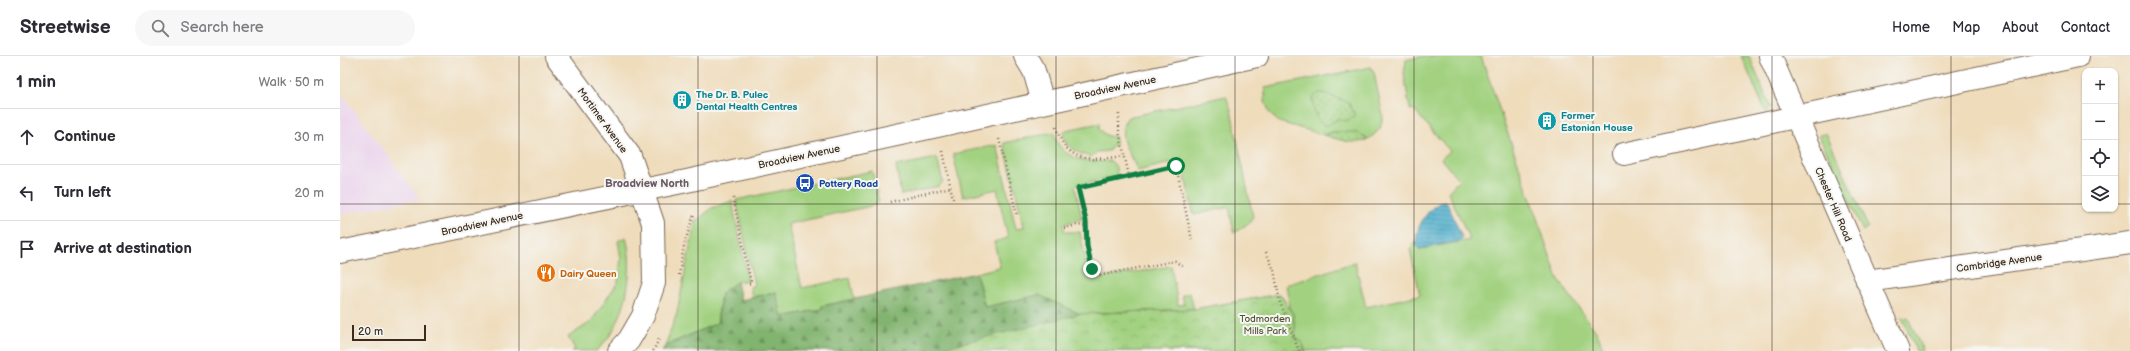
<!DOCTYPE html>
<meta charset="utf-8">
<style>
body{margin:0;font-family:"Balsamiq Sans",sans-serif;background:#f7f7f7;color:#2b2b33}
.controls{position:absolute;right:12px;top:12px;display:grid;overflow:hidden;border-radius:8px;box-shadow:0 1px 3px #0004}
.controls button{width:36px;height:36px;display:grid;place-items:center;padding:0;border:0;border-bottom:1px solid #e1e1e2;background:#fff;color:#2b2b33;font:20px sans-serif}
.scale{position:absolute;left:12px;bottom:10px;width:74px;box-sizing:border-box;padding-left:4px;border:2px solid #3b2a1e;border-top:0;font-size:11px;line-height:14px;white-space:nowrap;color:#3b2a1e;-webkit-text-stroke:3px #f6f6f2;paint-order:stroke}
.stop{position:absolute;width:12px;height:12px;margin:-9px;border:3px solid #0b8043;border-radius:50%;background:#fff}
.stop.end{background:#0b8043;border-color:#fff;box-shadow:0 1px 4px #0008}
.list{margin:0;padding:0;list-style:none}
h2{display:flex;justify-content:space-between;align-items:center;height:52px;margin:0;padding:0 16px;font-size:17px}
h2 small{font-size:13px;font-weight:400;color:#7c7c81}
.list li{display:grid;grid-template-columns:26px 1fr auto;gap:12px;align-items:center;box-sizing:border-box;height:56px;padding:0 16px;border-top:1px solid #e1e1e2}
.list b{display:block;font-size:15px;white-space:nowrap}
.list em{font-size:13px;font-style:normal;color:#7c7c81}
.icon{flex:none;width:22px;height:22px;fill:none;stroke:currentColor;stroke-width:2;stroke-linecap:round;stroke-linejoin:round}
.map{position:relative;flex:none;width:1790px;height:295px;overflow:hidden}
header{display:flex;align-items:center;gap:24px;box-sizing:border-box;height:56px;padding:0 20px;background:#fff;border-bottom:1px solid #e1e1e2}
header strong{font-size:19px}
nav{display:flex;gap:22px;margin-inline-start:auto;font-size:14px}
.search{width:280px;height:36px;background:#f7f7f7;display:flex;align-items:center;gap:10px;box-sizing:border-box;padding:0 14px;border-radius:22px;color:#7c7c81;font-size:15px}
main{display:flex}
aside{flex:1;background:#fff}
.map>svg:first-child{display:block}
.built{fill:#ead1ec}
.grass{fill:#a2d280;stroke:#6e7e4f}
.forest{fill:url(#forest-firs);stroke:#5e6f46}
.park{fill:url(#park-crowns);stroke:#6e7e4f}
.garden{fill:url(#garden-dots);stroke:#6e7e4f}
.water{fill:url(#water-rules);stroke:#446c75}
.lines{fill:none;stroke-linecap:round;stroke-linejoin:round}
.minor-casing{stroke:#7a6855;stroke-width:24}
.major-casing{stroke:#7a6855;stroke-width:24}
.path{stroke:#7a6855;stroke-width:2.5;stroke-dasharray:1 3;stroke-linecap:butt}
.minor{stroke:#fff;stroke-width:22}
.major{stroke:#fff;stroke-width:22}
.route{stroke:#0b8043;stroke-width:5}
.grid{fill:none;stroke:#3b2a1e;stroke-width:1;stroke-opacity:0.55}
.labels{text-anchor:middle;stroke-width:4;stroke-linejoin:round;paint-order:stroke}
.street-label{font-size:10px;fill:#3b2a1e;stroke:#f6f6f2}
.culture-label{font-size:10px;font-weight:bold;fill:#0d838f;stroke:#f6f6f2;text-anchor:start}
.transit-label{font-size:10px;font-weight:bold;fill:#164399;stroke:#f6f6f2;text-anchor:start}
.food-label{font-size:10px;font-weight:bold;fill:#c56008;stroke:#f6f6f2;text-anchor:start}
.park-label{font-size:10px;fill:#555436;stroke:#f6f6f2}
.neighbourhood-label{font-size:11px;font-weight:bold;fill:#6a5966;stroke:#f6f6f2}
</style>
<header>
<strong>Streetwise</strong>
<div class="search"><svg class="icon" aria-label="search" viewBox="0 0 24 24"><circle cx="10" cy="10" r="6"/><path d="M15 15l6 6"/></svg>Search here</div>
<nav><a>Home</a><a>Map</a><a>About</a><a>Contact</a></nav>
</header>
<main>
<aside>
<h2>1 min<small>Walk · 50 m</small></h2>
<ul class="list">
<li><svg class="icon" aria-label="ahead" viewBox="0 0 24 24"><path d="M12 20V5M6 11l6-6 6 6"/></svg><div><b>Continue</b></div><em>30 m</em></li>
<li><svg class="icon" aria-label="left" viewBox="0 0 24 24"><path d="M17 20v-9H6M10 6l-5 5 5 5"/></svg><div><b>Turn left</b></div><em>20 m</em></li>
<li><svg class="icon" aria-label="arrive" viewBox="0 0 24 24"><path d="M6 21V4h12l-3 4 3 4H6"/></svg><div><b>Arrive at destination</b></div></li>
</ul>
</aside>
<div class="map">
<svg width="1790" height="295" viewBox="0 0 1790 295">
<defs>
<pattern id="forest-firs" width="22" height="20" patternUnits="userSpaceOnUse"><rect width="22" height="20" fill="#81b46e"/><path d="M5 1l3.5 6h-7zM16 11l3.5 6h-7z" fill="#6b935a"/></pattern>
<pattern id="park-crowns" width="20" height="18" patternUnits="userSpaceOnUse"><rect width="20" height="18" fill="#a2d280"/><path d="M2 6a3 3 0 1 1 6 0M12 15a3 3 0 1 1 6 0" fill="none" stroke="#8cb46e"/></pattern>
<pattern id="garden-dots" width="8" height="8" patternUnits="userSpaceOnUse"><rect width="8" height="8" fill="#a2d280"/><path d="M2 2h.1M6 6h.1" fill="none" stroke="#8cb46e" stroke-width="1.8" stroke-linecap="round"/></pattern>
<pattern id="water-rules" width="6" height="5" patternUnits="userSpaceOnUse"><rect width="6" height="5" fill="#4dadcc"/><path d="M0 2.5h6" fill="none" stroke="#418da5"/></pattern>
</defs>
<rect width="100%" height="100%" fill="#f6f6f2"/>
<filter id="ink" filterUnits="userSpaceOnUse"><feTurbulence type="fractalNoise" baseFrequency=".025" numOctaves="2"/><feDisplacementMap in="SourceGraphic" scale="8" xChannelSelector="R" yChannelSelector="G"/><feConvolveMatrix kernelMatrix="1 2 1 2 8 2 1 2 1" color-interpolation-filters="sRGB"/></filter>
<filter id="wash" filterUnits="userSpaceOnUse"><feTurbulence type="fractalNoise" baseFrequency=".012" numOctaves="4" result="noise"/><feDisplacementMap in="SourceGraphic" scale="16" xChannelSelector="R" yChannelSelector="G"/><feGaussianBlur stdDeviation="0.9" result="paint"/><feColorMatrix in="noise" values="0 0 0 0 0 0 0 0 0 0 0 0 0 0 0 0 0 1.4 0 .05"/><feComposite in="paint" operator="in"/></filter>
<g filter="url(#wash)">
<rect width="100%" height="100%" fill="#efdcbb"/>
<path class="built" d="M0,37L17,58L80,143L0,158Z"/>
<g class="grass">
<path d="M1084,0H1141L1218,223L1257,277L1264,295H965L963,288L956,282L946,229L1015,206L1026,251L1080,239L1070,193L1075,186L1077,191L1080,193L1130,184L1108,136L1119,124L1101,103L1110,95L1073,53L1070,54L1064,18L1066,4Z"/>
<path d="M1401,0H1409L1431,52L1426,56Z"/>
<path d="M1031,11L1034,17L1043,60L1040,73L1028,84L1025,80L993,76L984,79L939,66L930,58L925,45V32Z"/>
<path d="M886,40L891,54L913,161L910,166L894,177L889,151L854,159L841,104L798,115C790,98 774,79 788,61Z"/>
<path d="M760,67L759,72C763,78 768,82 775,80L777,87L772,90L769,95L757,96L751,101C739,98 724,91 723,78L726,74Z"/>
<path d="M714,76C719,104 748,107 771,105C776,110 778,114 776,121L735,130L742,163L723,168L725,176H740L748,217L757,223L831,210L838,249L844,248L842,239L850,237L854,253L740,258L699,239L645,251L636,217L660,211L654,186L668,182L657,133L623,141L613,98L657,89L676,173L684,171L664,87Z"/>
<path d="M1486,77L1528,171L1523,175L1479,80Z"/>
<path d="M597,102L603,126L599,130L561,139L556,110Z"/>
<path d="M532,115L539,146L536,149L448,168L462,232L510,222L514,243L482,250V253L441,261L436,236L412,241L410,231L414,229L396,144Z"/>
<path d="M392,145L408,224L397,226L381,237L377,267L325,290L337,257L355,166L372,152Z"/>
<path d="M286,181C294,211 288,251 271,278C267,284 262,289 257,295H232L235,293L228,281L251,266L278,226L281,203L278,185Z"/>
<path d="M1562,261L1568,262L1583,295H1576Z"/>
</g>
<path class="forest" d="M636,217L645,251L699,239L740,258L854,253L940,238L953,258L956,282L963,288L965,295H322L325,290L377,267L381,237L397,226L401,244L436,236L442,261L482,253V250Z"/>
<path class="park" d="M940,238L953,258L956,282L963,288L965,295H590L740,258L854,253Z"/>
<g class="garden">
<path d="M978,37H984L1009,47L1015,59C1010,65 1005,66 998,63C993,65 989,71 983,69C977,67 971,48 973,42C974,41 977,38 978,37Z"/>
<path d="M993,76C1005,76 1020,74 1028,84C1012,89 1000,84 984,79Z"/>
</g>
<path class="water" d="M1103,145L1107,146L1122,181L1120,185L1080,193L1077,191C1072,175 1088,151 1103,145Z"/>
</g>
<g filter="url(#ink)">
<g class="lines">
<g class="minor-casing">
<g id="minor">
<path d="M216,0L290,100L313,167L314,227L303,260L289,284L279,295"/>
<path d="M685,0L694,15L703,46"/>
<path d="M1430,0L1558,295"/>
<path d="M1284,98L1738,0"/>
<path d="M1527,225L1790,187"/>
</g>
</g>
<g class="major-casing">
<path id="major" d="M0,196L342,126L917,0"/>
</g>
<g class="path">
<path d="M779,58V76L790,124"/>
<path d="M716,71C727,109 752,104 784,100"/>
<path d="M659,83L677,160"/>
<path d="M603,95L613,143"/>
<path d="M393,142L411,227L408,228"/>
<path d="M550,146L611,131"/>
<path d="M724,172L737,169L746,170"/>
<path d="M926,196L934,214L940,246L959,295"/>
<path d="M842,210L835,205L761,219L752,213L747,190L746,165L738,132L836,110L852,184"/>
<path d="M339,219L344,189L354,158"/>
<path d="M313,295L319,283"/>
</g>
<use href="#minor" class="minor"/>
<use href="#major" class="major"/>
</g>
</g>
<g class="lines" filter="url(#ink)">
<path class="route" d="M752,213L747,190L746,165L738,132L836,110"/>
</g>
<path class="grid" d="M179,0V295M358,0V295M537,0V295M716,0V295M895,0V295M1074,0V295M1253,0V295M1432,0V295M1611,0V295M0,148H1745M1775,148H1790"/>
<defs>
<g id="building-disc" transform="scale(1)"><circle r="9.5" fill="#0f9aa8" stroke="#f6f6f2"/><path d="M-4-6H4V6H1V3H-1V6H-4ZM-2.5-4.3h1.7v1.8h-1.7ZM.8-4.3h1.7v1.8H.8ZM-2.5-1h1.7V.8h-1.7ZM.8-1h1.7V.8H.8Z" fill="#fff"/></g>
<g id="bus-disc" transform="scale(1)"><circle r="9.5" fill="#1a4fb4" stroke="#f6f6f2"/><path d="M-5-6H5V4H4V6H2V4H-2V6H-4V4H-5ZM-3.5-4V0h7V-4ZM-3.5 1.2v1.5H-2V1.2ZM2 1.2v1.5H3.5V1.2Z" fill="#fff"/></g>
<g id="restaurant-disc" transform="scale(1)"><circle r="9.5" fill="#e8710a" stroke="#f6f6f2"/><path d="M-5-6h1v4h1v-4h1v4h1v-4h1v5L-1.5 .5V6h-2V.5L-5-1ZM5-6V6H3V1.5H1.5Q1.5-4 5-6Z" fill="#fff"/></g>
</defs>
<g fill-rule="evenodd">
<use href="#building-disc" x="342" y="44"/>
<use href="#building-disc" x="1207" y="65"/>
<use href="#bus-disc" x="465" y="127"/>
<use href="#restaurant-disc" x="206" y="217"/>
</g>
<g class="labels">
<g class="street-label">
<text transform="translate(775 31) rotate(-12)" y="4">Broadview Avenue</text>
<text transform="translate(263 64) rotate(54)" y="4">Mortimer Avenue</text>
<text transform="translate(459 100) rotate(-12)" y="4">Broadview Avenue</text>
<text transform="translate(1494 148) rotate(67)" y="4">Chester Hill Road</text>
<text transform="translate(142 167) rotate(-12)" y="4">Broadview Avenue</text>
<text transform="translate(1659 206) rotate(-8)" y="4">Cambridge Avenue</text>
</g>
<g class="culture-label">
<text x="356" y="42">The Dr. B. Pulec<tspan x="356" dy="12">Dental Health Centres</tspan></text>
<text x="1221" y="63">Former<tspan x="1221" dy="12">Estonian House</tspan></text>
</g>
<g class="transit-label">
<text x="479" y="131">Pottery Road</text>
</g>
<g class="food-label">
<text x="220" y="221">Dairy Queen</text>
</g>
<g class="park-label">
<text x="925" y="266">Todmorden<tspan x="925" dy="12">Mills Park</tspan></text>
</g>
<g class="neighbourhood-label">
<text x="307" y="131">Broadview North</text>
</g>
</g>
</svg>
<div class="controls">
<button>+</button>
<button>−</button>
<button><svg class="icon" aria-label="locate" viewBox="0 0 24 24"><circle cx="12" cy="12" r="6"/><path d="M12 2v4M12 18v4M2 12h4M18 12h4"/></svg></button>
<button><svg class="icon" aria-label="layers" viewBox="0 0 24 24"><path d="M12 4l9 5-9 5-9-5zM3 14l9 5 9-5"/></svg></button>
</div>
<div class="scale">20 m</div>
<div class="stop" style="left:836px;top:110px"></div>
<div class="stop end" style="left:752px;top:213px"></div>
</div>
</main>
